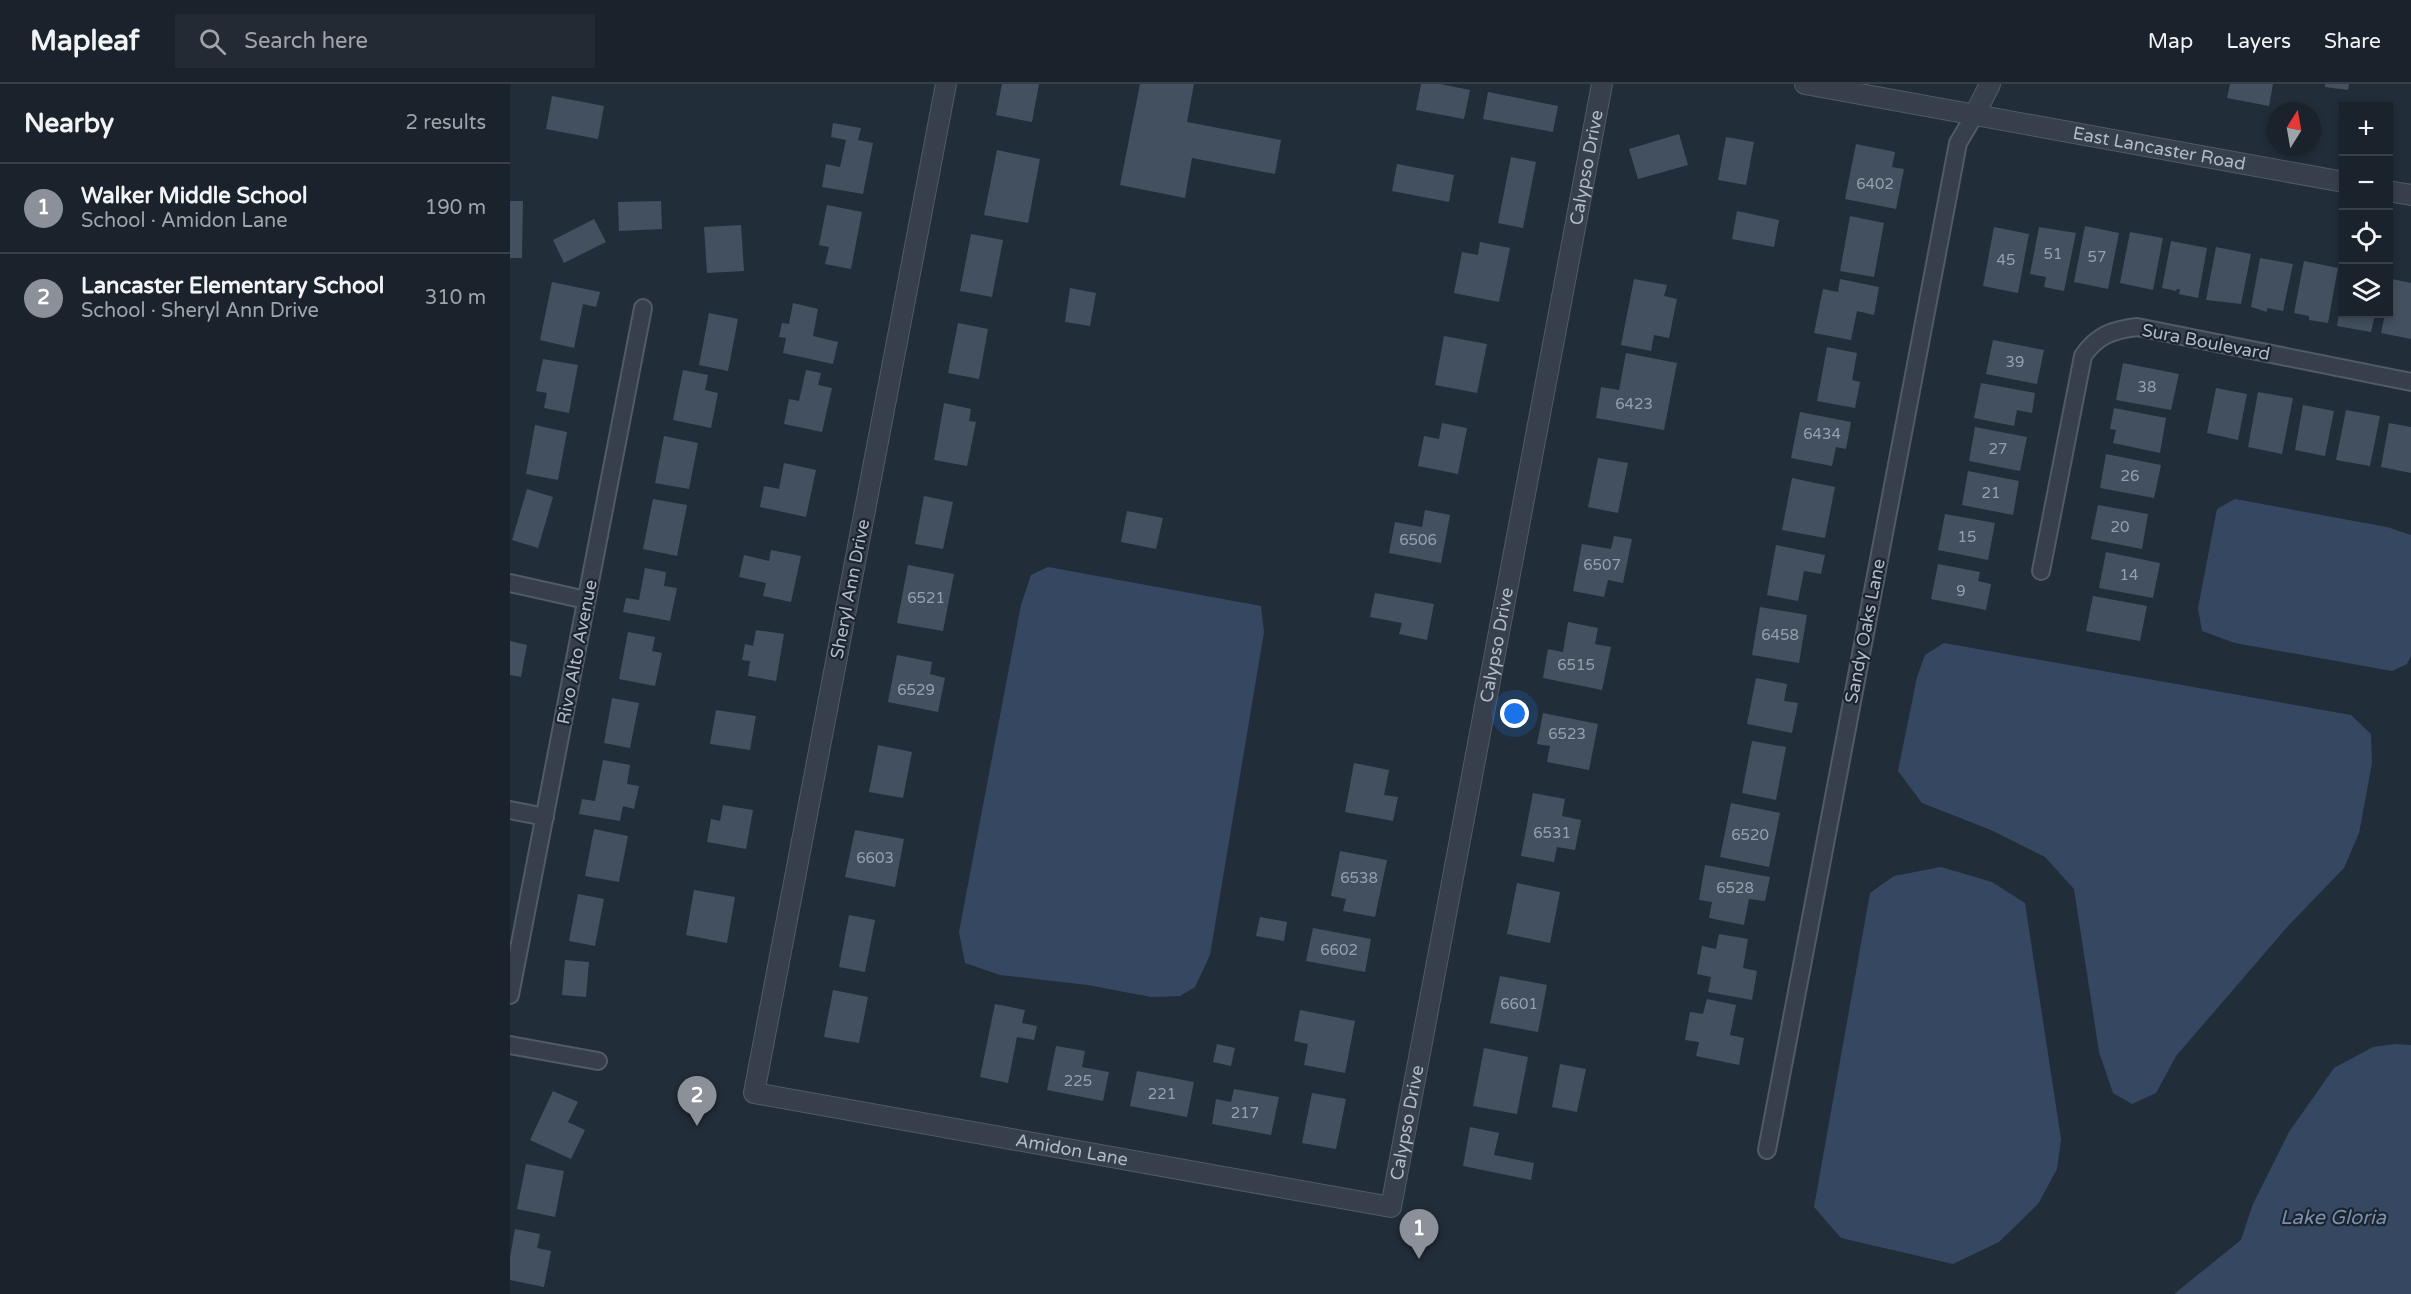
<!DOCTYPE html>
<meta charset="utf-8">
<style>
body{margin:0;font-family:"Varela Round",sans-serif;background:#232a34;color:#f1f3f6}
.controls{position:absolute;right:18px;top:18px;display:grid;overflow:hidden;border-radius:0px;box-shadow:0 3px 9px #0003}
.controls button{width:54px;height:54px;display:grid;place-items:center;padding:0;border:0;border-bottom:2px solid #383f48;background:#1a222c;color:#f1f3f6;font:30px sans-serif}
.compass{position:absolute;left:1757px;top:18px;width:54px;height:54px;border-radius:50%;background:#1a222c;box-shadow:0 3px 9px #0003;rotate:11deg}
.you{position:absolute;left:1005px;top:630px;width:21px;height:21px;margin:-15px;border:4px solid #fff;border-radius:50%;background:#1a73e8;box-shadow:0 0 0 9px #1a73e833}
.badge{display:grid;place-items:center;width:39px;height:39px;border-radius:50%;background:#8c9099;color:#fff;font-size:20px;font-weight:700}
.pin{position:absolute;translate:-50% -50px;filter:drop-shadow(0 2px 3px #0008)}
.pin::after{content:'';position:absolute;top:32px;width:21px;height:18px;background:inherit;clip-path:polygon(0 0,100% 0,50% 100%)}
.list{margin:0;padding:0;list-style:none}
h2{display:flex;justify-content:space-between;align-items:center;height:78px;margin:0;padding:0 24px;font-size:26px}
h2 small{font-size:20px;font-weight:400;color:#9fa4a9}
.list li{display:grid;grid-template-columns:39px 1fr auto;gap:18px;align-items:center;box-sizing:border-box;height:90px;padding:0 24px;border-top:2px solid #383f48}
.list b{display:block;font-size:22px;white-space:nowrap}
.list p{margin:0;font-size:20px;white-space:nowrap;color:#9fa4a9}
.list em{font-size:20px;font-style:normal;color:#9fa4a9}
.icon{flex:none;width:33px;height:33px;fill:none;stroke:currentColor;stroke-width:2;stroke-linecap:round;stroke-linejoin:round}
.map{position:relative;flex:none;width:1901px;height:1210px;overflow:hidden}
header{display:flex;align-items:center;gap:36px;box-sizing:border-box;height:84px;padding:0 30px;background:#1a222c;border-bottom:2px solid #383f48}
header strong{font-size:28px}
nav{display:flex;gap:33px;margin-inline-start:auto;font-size:21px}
.search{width:420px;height:54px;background:#232a34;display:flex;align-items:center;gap:15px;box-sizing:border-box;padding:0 21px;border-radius:0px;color:#9fa4a9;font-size:22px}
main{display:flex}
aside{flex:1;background:#1a222c}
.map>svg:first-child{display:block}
.water{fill:#364861}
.building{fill:#43505f}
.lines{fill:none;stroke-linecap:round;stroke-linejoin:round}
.minor-casing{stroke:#515a65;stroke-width:20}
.tertiary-casing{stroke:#515a65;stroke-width:22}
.minor{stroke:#363f4b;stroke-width:16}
.tertiary{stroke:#363f4b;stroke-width:20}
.labels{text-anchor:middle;stroke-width:4.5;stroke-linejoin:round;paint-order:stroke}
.number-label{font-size:15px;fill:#96a0ad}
.street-label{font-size:18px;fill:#b1bac7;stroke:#1b242f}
.water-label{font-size:20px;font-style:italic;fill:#7990ae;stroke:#1b242f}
</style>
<header>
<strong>Mapleaf</strong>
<div class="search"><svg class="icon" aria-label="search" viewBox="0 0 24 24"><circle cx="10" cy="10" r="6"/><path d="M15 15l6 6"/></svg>Search here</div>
<nav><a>Map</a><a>Layers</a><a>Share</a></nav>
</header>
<main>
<aside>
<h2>Nearby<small>2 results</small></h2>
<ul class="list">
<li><span class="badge">1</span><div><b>Walker Middle School</b><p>School · Amidon Lane</p></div><em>190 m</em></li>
<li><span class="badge">2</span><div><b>Lancaster Elementary School</b><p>School · Sheryl Ann Drive</p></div><em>310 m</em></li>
</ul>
</aside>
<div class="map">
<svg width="1901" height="1210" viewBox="0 0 1901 1210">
<rect width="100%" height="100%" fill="#222d3a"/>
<g class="water">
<path d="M1725,415L1877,443L1901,451V572L1897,580L1882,587L1725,559L1692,547L1688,524L1707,425Z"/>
<path d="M538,483L751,522L754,548L700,871L685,903L670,912L641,913L578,901L490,891L455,879L449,848L511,521L521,491Z"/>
<path d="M1434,559L1841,631L1861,650L1862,679L1849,749L1834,784L1778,842L1666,972L1646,1009L1622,1020L1603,1009L1589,968L1564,805L1535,773L1481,746L1412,719L1388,687L1407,593L1415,571Z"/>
<path d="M1431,783L1482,798L1515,819L1551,1055L1547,1085L1528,1120L1489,1158L1443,1180L1331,1154L1304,1123L1360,809L1384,792Z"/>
<path d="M1885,960L1901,961V1210H1664L1731,1156L1743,1120L1779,1048L1824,984L1863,963Z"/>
</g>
<g class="building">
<path d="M492,0H529L522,38L486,31Z"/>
<path d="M630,0H684L677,38L771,56L765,90L682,74L675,114L610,101Z"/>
<path d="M911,0H930L960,6L954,35L906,26Z"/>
<path d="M1720,0H1763L1759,22L1717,14Z"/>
<path d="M1815,0H1839L1838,6L1815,3Z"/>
<path d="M978,8L1048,22L1043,48L973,35Z"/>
<path d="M42,12L94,22L88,55L36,45Z"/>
<path d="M323,39L351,44L348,56L363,59L353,110L312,103L316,80L330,83L336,56L321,53Z"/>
<path d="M1169,50L1178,81L1128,95L1119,65Z"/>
<path d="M1216,53L1244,58L1236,101L1208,96Z"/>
<path d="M1346,60L1385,68L1382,83L1394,85L1386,125L1335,115Z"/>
<path d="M487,66L530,75L518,139L474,131Z"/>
<path d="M1001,73L1026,78L1013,144L988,139Z"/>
<path d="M887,80L944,91L939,118L882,107Z"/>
<path d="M0,117H13L12,174H0Z"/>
<path d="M151,117L152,145L109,147L108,118Z"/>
<path d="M317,121L352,128L341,185L315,180L319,163L309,161Z"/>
<path d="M1227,127L1269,136L1264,163L1222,155Z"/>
<path d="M1340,132L1374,139L1364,193L1330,187Z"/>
<path d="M84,135L96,158L54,179L43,156Z"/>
<path d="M231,141L234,187L197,189L194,143Z"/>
<path d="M1575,142L1609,149L1598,205L1564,198Z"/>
<path d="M1484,143L1519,150L1508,209L1473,202Z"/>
<path d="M1529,143L1566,149L1554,207L1534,203L1536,193L1520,190Z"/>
<path d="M1620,148L1653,154L1643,206L1610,199Z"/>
<path d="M461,150L493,156L482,213L450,207Z"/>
<path d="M1661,157L1697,164L1688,214L1669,210L1670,205H1667L1666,207L1652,204Z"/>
<path d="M970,158L1000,164L989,218L944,209L952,168L968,171Z"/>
<path d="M1706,163L1741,170L1731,220L1696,216Z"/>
<path d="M1750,174L1783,180L1773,227L1757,224V228L1741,223Z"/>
<path d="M1794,177L1828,184L1818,239L1799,236V232L1784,229Z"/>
<path d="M1124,195L1157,201L1154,212L1167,215L1159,254L1144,251L1141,267L1111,261Z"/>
<path d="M1330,195L1369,203L1364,231L1347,227L1341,256L1304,249L1313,205L1328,208Z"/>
<path d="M1882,195L1901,199V255L1871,249L1875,230H1878Z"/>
<path d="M42,198L90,208L86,223L73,220L64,264L30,256Z"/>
<path d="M560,204L586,209L580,242L555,238Z"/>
<path d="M1832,213L1834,230H1865L1861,248L1827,242Z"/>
<path d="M283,219L308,225L303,252L328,258L323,280L273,269L276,254L269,253L272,239L279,240Z"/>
<path d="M199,229L228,235L218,287L189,281Z"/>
<path d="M448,239L478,245L469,295L438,289Z"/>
<path d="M934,252L977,260L967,309L925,301Z"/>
<path d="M1483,256L1534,266L1527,300L1476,290Z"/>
<path d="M1317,263L1347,269L1342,296L1350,298L1345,324L1307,317Z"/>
<path d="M1116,269L1167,279L1154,346L1086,334L1091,303L1109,306Z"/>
<path d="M33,275L68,281L59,329L34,324L37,309L26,307Z"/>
<path d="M1613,279L1669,290L1661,326L1606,316Z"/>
<path d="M173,286L198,291L195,306L208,309L201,344L163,336Z"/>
<path d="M296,286L311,289L308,301L322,304L312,348L274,340L279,315L289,317Z"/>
<path d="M1471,299L1525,309L1522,329L1507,326L1504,342L1464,334Z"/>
<path d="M1706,304L1737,310L1728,356L1697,349Z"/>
<path d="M1748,308L1783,314L1772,370L1738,363Z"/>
<path d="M434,319L461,325L459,337L466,338L457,382L424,376Z"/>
<path d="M1793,321L1824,327L1815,372L1785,366Z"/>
<path d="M1604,324L1656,334L1650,369L1603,359L1606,346L1600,345Z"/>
<path d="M1836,326L1870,332L1860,382L1826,376Z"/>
<path d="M1290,328L1341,338L1336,365L1326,363L1322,382L1281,374Z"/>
<path d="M932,339L957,344L948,390L908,382L914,352L929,355Z"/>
<path d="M1879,339L1901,343V389L1871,383Z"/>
<path d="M25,341L57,348L48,396L16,390Z"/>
<path d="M1465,343L1517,353L1510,387L1459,377Z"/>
<path d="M154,352L188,359L179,405L145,399Z"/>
<path d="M1596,370L1651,381L1644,414L1590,404Z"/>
<path d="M1088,374L1118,379L1108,429L1078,423Z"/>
<path d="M274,379L306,386L296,433L250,423L254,402L269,405Z"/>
<path d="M1458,387L1509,397L1503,431L1452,421Z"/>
<path d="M1282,394L1325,403L1315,454L1272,446Z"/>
<path d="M17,405L43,413L28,464L2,456Z"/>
<path d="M414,412L443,418L433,465L405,460Z"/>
<path d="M143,415L177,421L167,472L133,465Z"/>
<path d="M1588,421L1638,430L1632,465L1581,455Z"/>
<path d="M915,426L940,431L931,479L879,469L885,438L912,443Z"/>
<path d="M617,427L653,434L646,465L611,458Z"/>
<path d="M1435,430L1485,439L1478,476L1428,466Z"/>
<path d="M1104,452L1122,455L1113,499L1098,496L1094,513L1063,507L1072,460L1101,465Z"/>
<path d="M1266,461L1315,471L1311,490L1294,487L1288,517L1257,511Z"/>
<path d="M261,466L291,472L281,518L253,512L256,499L229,493L234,471L259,477Z"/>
<path d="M1596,468L1650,479L1643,514L1589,504Z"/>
<path d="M1428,480L1470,488L1468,497L1481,500L1476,526L1421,515Z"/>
<path d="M398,481L444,490L433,547L387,539Z"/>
<path d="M135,484L156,488L154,502L167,504L160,537L113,528L116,514L129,516Z"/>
<path d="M865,509L924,520L917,556L889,550L892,539L860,533Z"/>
<path d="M1583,512L1637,522L1630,557L1576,547Z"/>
<path d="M1250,523L1297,531L1289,579L1242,571Z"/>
<path d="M1058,538L1088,544L1085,560L1101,563L1092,606L1033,594L1038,565L1053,568Z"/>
<path d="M246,546L274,550L266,597L238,592L240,577L232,576L235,560L243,562Z"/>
<path d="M118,548L145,553L142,567L152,569L145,602L109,595Z"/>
<path d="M0,557L17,561L11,593L0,591Z"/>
<path d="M387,571L422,578L420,590L435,594L428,628L378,618Z"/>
<path d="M1246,594L1277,600L1274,617L1288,619L1282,649L1237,640Z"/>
<path d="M102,614L129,619L120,664L94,659Z"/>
<path d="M206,626L246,632L240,666L200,660Z"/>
<path d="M1033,629L1088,640L1079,686L1037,678L1040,662L1027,660Z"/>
<path d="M1242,657L1276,663L1266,716L1232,709Z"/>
<path d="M368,661L402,668L393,714L359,708Z"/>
<path d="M93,676L120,681L117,700L129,702L124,725L113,722L110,737L69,730L72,715L85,717Z"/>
<path d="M844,679L879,686L874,711L888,713L883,737L835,728Z"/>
<path d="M1023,709L1055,715L1052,732L1071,736L1065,766L1047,763L1044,778L1011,772Z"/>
<path d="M1221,719L1270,729L1259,783L1210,773Z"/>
<path d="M213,721L243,726L236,765L197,758L201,735L210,737Z"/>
<path d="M84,745L118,752L109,798L75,792Z"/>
<path d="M345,746L394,755L385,803L335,793Z"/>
<path d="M830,767L877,776L865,833L833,827L836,815L821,812Z"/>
<path d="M1195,781L1260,793L1255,817L1239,815L1234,841L1199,834L1202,818L1189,816Z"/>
<path d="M1007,799L1050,808L1040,859L997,850Z"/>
<path d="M184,806L225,813L217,859L176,851Z"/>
<path d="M68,810L94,815L85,862L59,857Z"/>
<path d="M339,831L365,836L355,888L329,883Z"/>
<path d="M750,833L777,838L774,857L746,852Z"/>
<path d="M803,844L861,855L855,888L796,877Z"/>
<path d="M1209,850L1238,855L1233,884L1247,887L1242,916L1198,908L1201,893L1187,890L1192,862L1206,865Z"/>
<path d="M55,876L79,878L76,913L52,911Z"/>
<path d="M990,892L1037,901L1028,948L980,939Z"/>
<path d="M323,906L358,913L349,959L314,953Z"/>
<path d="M1197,915L1226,921L1220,951L1234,954L1229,981L1186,972L1189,958L1175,956L1180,928L1193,930Z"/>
<path d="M485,920L515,926L512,939L527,942L524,956L507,953L498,999L470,993Z"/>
<path d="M790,926L845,937L835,989L794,981L798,960L784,957Z"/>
<path d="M707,960L725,964L721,982L703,978Z"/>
<path d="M546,962L575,967L572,983L599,988L593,1017L537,1006Z"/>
<path d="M974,964L1018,973L1007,1030L963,1022Z"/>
<path d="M1050,980L1076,985L1067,1028L1042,1023Z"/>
<path d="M627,987L684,998L677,1033L620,1022Z"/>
<path d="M724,1005L769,1013L761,1051L702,1040L706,1015L721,1018Z"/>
<path d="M43,1007L68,1018L58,1038L75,1046L61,1075L20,1056Z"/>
<path d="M802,1009L836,1015L826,1065L792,1059Z"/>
<path d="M960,1043L989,1049L984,1071L1024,1079L1021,1096L953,1082Z"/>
<path d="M16,1080L54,1087L45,1133L7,1125Z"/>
<path d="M5,1145L30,1150L27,1164L41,1167L34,1203L0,1196V1173Z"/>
</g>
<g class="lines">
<g class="minor-casing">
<g id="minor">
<path d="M1531,487L1573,272C1587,251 1603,246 1627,243L1901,298"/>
<path d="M0,499L76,516"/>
<path d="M0,726L35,733"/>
<path d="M0,911L133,224"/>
<path d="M0,961L88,977"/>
<path d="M1257,1066L1448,59L1464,32"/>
</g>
</g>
<g class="tertiary-casing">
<g id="tertiary">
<path id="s1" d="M436,0L244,1009L881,1123L1092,0"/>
<path id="s2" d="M1295,0L1834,98"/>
<path d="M1464,32L1480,0"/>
<path d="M1878,107L1901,111"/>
</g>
</g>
<use href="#minor" class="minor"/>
<use href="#tertiary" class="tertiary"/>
</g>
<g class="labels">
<g class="number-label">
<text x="1365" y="105">6402</text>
<text x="1543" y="175">51</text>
<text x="1587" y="178">57</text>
<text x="1496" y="181">45</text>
<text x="1505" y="283">39</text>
<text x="1637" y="308">38</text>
<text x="1124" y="325">6423</text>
<text x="1312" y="355">6434</text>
<text x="1488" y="370">27</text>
<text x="1620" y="397">26</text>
<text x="1481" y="414">21</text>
<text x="1610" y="448">20</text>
<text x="1457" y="458">15</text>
<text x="908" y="461">6506</text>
<text x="1092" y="486">6507</text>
<text x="1619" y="496">14</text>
<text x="1451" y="512">9</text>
<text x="416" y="519">6521</text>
<text x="1270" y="556">6458</text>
<text x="1066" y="586">6515</text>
<text x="406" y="611">6529</text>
<text x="1057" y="655">6523</text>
<text x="1042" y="754">6531</text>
<text x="1240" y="756">6520</text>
<text x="365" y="779">6603</text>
<text x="849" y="799">6538</text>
<text x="1225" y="809">6528</text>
<text x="829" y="871">6602</text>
<text x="1009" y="925">6601</text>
<text x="568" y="1002">225</text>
<text x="652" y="1015">221</text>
<text x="735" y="1034">217</text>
</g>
<g class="street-label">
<text dy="6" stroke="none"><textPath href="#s2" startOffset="360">East Lancaster Road</textPath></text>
<text dy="6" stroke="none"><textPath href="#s1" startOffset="2732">Calypso Drive</textPath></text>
<text transform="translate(1696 258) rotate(11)" y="6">Sura Boulevard</text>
<text transform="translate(340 505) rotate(-79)" y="6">Sheryl Ann Drive</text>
<text transform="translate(1355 547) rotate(-79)" y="6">Sandy Oaks Lane</text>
<text dy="6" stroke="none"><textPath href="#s1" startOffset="2246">Calypso Drive</textPath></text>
<text transform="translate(67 568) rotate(-79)" y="6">Rivo Alto Avenue</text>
<text dy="6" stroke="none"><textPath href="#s1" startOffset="1760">Calypso Drive</textPath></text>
<text dy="6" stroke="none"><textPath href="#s1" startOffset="1350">Amidon Lane</textPath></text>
</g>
<g class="water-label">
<text x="1823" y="1140">Lake Gloria</text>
</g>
</g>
</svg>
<div class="controls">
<button>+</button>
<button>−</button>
<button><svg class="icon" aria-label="locate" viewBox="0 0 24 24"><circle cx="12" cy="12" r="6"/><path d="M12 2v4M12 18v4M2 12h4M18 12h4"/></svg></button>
<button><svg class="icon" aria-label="layers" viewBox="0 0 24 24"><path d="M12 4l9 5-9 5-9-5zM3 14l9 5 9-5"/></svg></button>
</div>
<svg class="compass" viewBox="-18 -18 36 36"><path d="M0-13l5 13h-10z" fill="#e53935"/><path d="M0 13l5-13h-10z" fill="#9fa4a9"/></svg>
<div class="you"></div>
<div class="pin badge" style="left:909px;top:1175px">1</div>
<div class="pin badge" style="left:187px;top:1042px">2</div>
</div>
</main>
